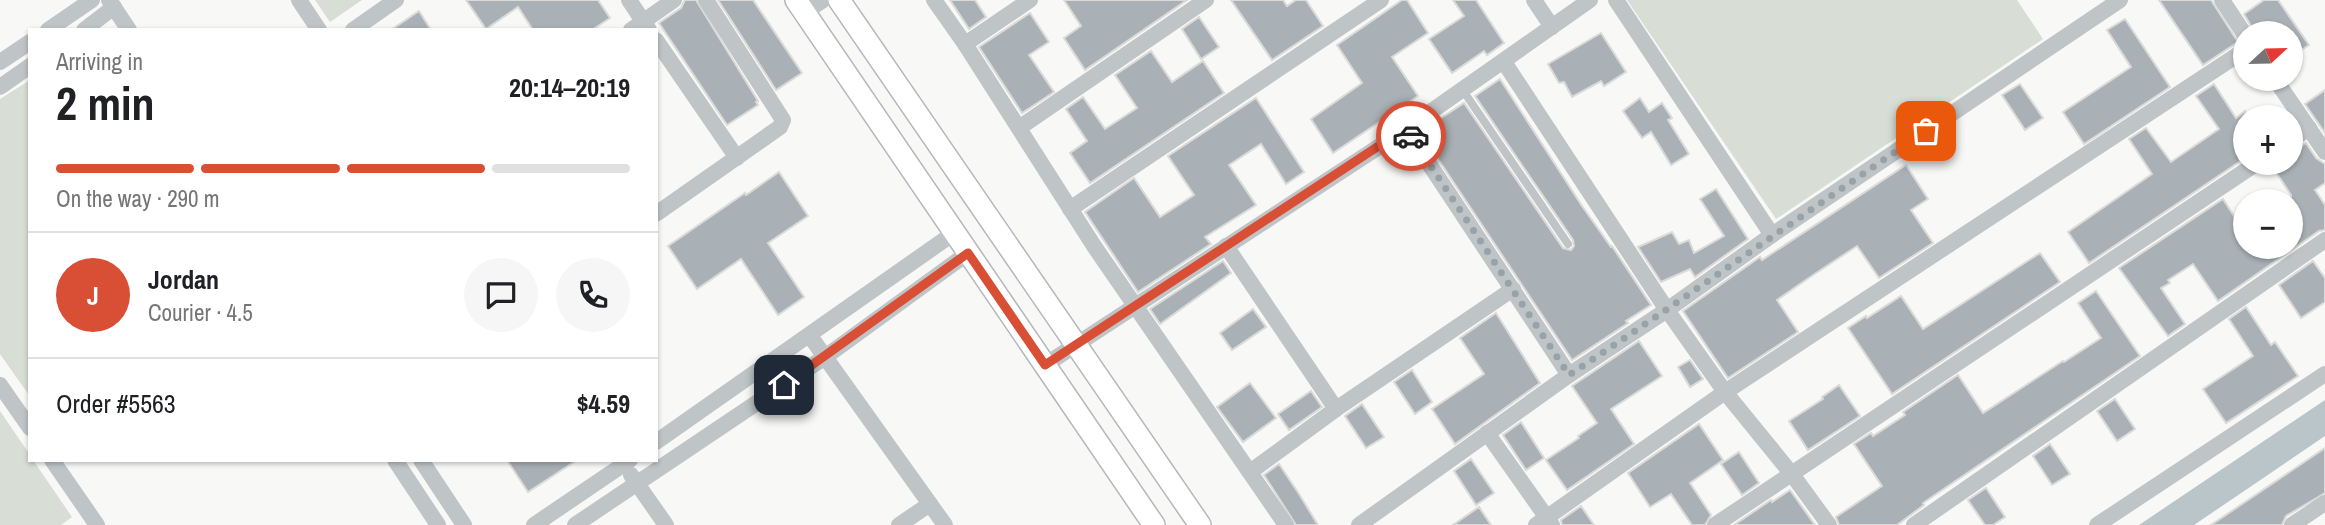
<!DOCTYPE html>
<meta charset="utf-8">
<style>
body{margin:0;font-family:"Archivo Narrow",sans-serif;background:#f6f6f6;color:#202124;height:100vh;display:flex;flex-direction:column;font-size:26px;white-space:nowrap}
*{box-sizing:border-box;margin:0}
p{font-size:23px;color:#757577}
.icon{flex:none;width:38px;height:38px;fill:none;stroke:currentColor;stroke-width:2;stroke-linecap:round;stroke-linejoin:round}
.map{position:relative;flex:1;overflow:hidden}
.details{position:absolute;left:28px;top:28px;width:630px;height:434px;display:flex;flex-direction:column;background:#fff;border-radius:0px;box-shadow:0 2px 5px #0004}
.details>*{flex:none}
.needle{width:46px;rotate:68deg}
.tools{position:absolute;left:2233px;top:21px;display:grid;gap:14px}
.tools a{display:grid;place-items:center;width:70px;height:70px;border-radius:50%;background:#fff;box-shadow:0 2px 5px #0004;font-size:35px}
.pin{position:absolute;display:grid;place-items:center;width:60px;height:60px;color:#fff;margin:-30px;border-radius:14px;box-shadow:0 4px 10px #0006}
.courier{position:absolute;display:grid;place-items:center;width:70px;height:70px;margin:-35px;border:5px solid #d94f35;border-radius:50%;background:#fff;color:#222;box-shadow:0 2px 9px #0007}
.headline em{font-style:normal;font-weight:700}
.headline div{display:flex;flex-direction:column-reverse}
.headline{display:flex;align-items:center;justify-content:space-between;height:119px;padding:0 28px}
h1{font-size:46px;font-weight:700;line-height:52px}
.bar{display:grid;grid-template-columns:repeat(4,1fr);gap:10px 7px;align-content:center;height:84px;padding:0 28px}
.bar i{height:9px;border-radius:5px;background:#e0e0e0}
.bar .selected{background:#d94f35}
.bar p{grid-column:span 4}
.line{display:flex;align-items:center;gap:18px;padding:0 28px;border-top:2px solid #e0e0e0}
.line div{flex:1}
.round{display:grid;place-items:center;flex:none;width:74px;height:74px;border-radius:37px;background:#f6f6f6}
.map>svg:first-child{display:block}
.green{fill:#d8ddd5}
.water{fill:#b9c5c9}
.building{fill:#a9b1b6;stroke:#dadad8;stroke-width:2}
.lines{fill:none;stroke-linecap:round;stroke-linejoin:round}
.secondary-casing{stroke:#b2b8bc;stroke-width:24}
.lane{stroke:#bfc4c7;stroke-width:8}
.street{stroke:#bfc4c7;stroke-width:16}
.secondary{stroke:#fff;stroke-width:21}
.done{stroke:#98a3a9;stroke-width:7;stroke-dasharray:0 12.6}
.route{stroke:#d94f35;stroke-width:9}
</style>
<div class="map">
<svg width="2325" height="525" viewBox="0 0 2325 525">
<rect width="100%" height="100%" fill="#f8f8f6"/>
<g class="green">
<path d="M 315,0 L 362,0 L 330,22 Z"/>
<path d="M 1627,0 L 2017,0 L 2043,39 L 1776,219 Z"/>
<path d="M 30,80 L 30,394 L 29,395 L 0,354 L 0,99 Z"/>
<path d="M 0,411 L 30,455 L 30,460 L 33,460 L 72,517 L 61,525 L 0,525 Z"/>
</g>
<path class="water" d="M 2325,400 L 2325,436 L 2194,525 L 2139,525 Z"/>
<g class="building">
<path d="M 466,0 L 598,0 L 610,18 L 592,30 L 533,30 L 518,7 L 486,29 Z"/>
<path d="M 685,0 L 696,0 L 758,101 L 756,102 L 758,105 L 727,125 L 659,23 L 681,8 Z"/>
<path d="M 718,0 L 753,0 L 802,73 L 776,90 Z"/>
<path d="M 950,0 L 975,0 L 986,17 L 969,29 Z"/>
<path d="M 1064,0 L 1187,0 L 1085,70 L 1064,38 L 1081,26 Z"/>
<path d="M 1231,0 L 1283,0 L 1287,6 L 1296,0 L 1306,0 L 1323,26 L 1272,60 Z"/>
<path d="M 1402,0 L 1407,0 L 1428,33 L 1392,57 L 1418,96 L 1333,153 L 1311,119 L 1362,83 L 1337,45 Z"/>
<path d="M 1453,0 L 1476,0 L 1504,43 L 1487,55 L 1484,51 L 1452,73 L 1429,39 L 1464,16 Z"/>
<path d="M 2159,0 L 2211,0 L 2238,42 L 2203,65 Z"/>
<path d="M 2264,0 L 2278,0 L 2309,45 L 2291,57 L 2291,33 L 2255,33 L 2244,14 Z"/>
<path d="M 419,11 L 431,30 L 391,30 Z"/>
<path d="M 1030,13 L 1049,42 L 1029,55 L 1054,92 L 1022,113 L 979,47 Z"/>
<path d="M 1199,17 L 1219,47 L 1201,59 L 1182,29 Z"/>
<path d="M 2125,19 L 2170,87 L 2084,144 L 2063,112 L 2131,67 L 2107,30 Z"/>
<path d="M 1601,33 L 1626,72 L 1604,86 L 1601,81 L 1572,97 L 1564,82 L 1559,83 L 1548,64 Z"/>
<path d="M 1151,51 L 1172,82 L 1203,61 L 1224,93 L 1090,183 L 1070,153 L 1087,141 L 1066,109 L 1083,97 L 1105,129 L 1137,108 L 1115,75 Z"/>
<path d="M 1500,79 L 1582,206 L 1611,247 L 1612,246 L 1651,305 L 1626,321 L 1628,323 L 1572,360 L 1420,132 L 1464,103 L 1563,248 L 1571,250 L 1574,246 L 1573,240 L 1475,96 Z"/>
<path d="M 2020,84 L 2043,118 L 2025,130 L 2002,95 Z"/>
<path d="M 2214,84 L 2236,118 L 2245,111 L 2245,158 L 2089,263 L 2068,232 L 2152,174 L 2129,139 L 2146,128 L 2171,162 L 2219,129 L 2196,96 Z"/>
<path d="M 2325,90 L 2325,133 L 2305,104 Z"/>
<path d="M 1256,98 L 1304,172 L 1286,184 L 1261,144 L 1229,165 L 1256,205 L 1205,237 L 1211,244 L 1138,292 L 1085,212 L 1134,178 L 1160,217 L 1194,195 L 1168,156 Z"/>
<path d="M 1640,98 L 1649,112 L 1662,103 L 1672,118 L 1668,120 L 1689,154 L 1671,165 L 1651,132 L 1642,138 L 1623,111 Z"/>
<path d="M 2306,143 L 2316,158 L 2325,164 L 2325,183 L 2315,190 L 2325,205 L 2325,230 L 2319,231 L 2218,301 L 2193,264 L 2168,280 L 2170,283 L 2161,288 L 2185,324 L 2168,336 L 2119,268 L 2223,199 L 2245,233 L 2245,247 L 2291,247 L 2291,195 L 2270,163 L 2291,163 L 2291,150 Z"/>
<path d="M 1906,165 L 1928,199 L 1911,210 L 1933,243 L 1879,278 L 1857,246 L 1813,275 L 1777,300 L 1798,332 L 1728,378 L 1683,311 L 1760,257 L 1762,260 Z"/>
<path d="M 779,172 L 808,216 L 768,243 L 804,297 L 778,315 L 741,259 L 697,289 L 668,246 L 745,193 L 746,195 Z"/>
<path d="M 1716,189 L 1748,239 L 1695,277 L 1690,269 L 1661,282 L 1638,247 L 1672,232 L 1679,244 L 1689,240 L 1694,253 L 1724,236 L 1700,199 Z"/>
<path d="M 2040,253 L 2060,282 L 1892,394 L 1848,328 L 1866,316 L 1867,318 L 1901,296 L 1923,329 Z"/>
<path d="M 1223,261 L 1231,273 L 1160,324 L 1150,309 Z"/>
<path d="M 2313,261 L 2325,278 L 2325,302 L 2301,318 L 2279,285 Z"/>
<path d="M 2096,291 L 2140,356 L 1923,503 L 1924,505 L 1897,525 L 1839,525 L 1836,517 L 1882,486 L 1854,444 L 1871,433 L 1873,436 L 1905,415 L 1903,412 L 1958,375 L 1983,413 L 2063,361 L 2064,362 L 2101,338 L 2078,303 Z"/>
<path d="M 2246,307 L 2271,345 L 2275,342 L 2298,376 L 2226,423 L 2203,389 L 2253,356 L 2229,319 Z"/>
<path d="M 1253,309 L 1266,327 L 1232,350 L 1220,333 Z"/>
<path d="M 1496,313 L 1540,383 L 1455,444 L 1432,409 L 1484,374 L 1460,338 Z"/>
<path d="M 1639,341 L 1662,376 L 1611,409 L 1634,444 L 1567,490 L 1546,460 L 1579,438 L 1578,436 L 1597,423 L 1572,386 Z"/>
<path d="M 1690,360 L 1703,379 L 1690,387 L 1678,367 Z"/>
<path d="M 1412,370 L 1432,402 L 1415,414 L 1394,382 Z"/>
<path d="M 1250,383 L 1276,418 L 1243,442 L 1217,407 Z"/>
<path d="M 1839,385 L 1860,416 L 1808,450 L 1789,421 L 1823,399 L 1822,397 Z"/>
<path d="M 1311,391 L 1322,407 L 1289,430 L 1278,414 Z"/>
<path d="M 2115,399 L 2135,429 L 2117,441 L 2097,411 Z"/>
<path d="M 1362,404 L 1384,437 L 1366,448 L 1345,416 Z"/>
<path d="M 1521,422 L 1544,458 L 1526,470 L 1503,435 Z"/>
<path d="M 1699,424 L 1723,460 L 1690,483 L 1711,515 L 1705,525 L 1692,525 L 1671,494 L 1650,507 L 1628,473 Z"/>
<path d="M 2050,444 L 2070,474 L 2052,485 L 2033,456 Z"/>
<path d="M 2325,448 L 2325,493 L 2286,516 L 2282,525 L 2211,525 Z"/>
<path d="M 1739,452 L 1759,483 L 1742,495 L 1721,464 Z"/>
<path d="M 1471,459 L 1494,493 L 1476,505 L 1454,471 Z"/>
<path d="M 507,460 L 577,460 L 528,492 Z"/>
<path d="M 1279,464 L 1299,494 L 1318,525 L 1296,525 L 1264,475 Z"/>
<path d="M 1986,488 L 2005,517 L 1993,525 L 1985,525 L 1968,500 Z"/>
<path d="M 1790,490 L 1815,525 L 1734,525 L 1771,500 L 1772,502 Z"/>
<path d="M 1581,506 L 1594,525 L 1562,525 L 1561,520 Z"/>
<path d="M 1479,507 L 1491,525 L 1453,525 Z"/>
</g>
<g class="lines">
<g class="secondary-casing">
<g id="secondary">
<path d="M 796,0 L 1154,525"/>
<path d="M 839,0 L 1200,525"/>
</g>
</g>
<path class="lane" d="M 1462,89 L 1568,244"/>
<g class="street">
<path d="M 109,0 L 129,30"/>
<path d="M 299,0 L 319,30"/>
<path d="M 629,0 L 649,30"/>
<path d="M 934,0 L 965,44 L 1094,246 L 1286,525"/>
<path d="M 1534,0 L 1552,27"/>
<path d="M 1616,0 L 1772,235"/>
<path d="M 2222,0 L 2245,35"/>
<path d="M 805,12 L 823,0"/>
<path d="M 48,30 L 92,0"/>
<path d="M 84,30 L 114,7"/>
<path d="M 353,30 L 396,0"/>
<path d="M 631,30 L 674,0"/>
<path d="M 656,40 L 737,158"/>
<path d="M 965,44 L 1030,0"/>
<path d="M 0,62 L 30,42"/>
<path d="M 1504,62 L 1667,310 L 1725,392 L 1791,473 L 1829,525"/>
<path d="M 2275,79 L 2325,152"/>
<path d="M 0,87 L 30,66"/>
<path d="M 1019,128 L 1206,0"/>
<path d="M 1406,129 L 1569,375"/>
<path d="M 2291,140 L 2309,128"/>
<path d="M 1070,209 L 1381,0"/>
<path d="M 656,214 L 780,127 L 783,120 L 706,0"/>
<path d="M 1226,246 L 1336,409"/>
<path d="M 810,336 L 945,525"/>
<path d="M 1045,365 L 1406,129 L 1590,0"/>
<path d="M 0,385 L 30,428"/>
<path d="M 1487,433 L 1552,525"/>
<path d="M 656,442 L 954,233"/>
<path d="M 52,460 L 97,525"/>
<path d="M 395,460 L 438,525"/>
<path d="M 421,460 L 464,525"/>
<path d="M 1250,472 L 1336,409 L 1513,289"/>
<path d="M 631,475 L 666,525"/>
<path d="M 534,525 L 630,460"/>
<path d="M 575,525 L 825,357 L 968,253"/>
<path d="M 899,525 L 930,504"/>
<path d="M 1359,525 L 1569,375 L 1667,310 L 1772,235 L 2120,0"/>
<path d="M 1536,525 L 1725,392 L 2245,50"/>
<path d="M 1715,525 L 2257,163"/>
<path d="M 1914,525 L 2325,240"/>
<path d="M 2097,525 L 2325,374"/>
<path d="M 2292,525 L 2325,503"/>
</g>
<use href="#secondary" class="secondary"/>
</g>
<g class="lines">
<path class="done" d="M 1411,136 L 1569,375 C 1689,296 1806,212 1926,131"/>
<path class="route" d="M 784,385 L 968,253 L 1045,365 L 1406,128 L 1411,136"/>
</g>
</svg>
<div class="tools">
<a><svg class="needle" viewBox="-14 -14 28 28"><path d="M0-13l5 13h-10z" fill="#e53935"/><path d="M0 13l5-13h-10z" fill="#757577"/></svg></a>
<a>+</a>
<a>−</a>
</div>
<div class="pin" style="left:1926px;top:131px;background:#ea580c"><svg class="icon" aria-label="bag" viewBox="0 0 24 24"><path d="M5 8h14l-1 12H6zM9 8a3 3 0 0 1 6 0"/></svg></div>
<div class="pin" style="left:784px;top:385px;background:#1f2937"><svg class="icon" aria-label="home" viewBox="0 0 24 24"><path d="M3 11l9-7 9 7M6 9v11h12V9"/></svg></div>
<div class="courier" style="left:1411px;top:136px"><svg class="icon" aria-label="car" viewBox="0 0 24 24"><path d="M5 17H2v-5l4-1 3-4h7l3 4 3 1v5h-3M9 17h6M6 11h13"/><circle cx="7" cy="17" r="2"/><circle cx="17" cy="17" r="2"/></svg></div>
<section class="details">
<div class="headline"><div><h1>2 min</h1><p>Arriving in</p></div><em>20:14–20:19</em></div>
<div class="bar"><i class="selected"></i><i class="selected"></i><i class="selected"></i><i></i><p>On the way · 290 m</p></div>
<div class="line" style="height:126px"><b class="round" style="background:#d94f35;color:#fff">J</b><div><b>Jordan</b><p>Courier · 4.5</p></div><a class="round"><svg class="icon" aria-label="chat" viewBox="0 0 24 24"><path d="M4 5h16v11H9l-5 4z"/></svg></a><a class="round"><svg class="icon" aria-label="phone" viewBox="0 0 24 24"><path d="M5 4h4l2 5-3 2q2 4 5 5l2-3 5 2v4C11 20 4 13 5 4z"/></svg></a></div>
<div class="line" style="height:91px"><div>Order #5563</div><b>$4.59</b></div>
</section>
</div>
